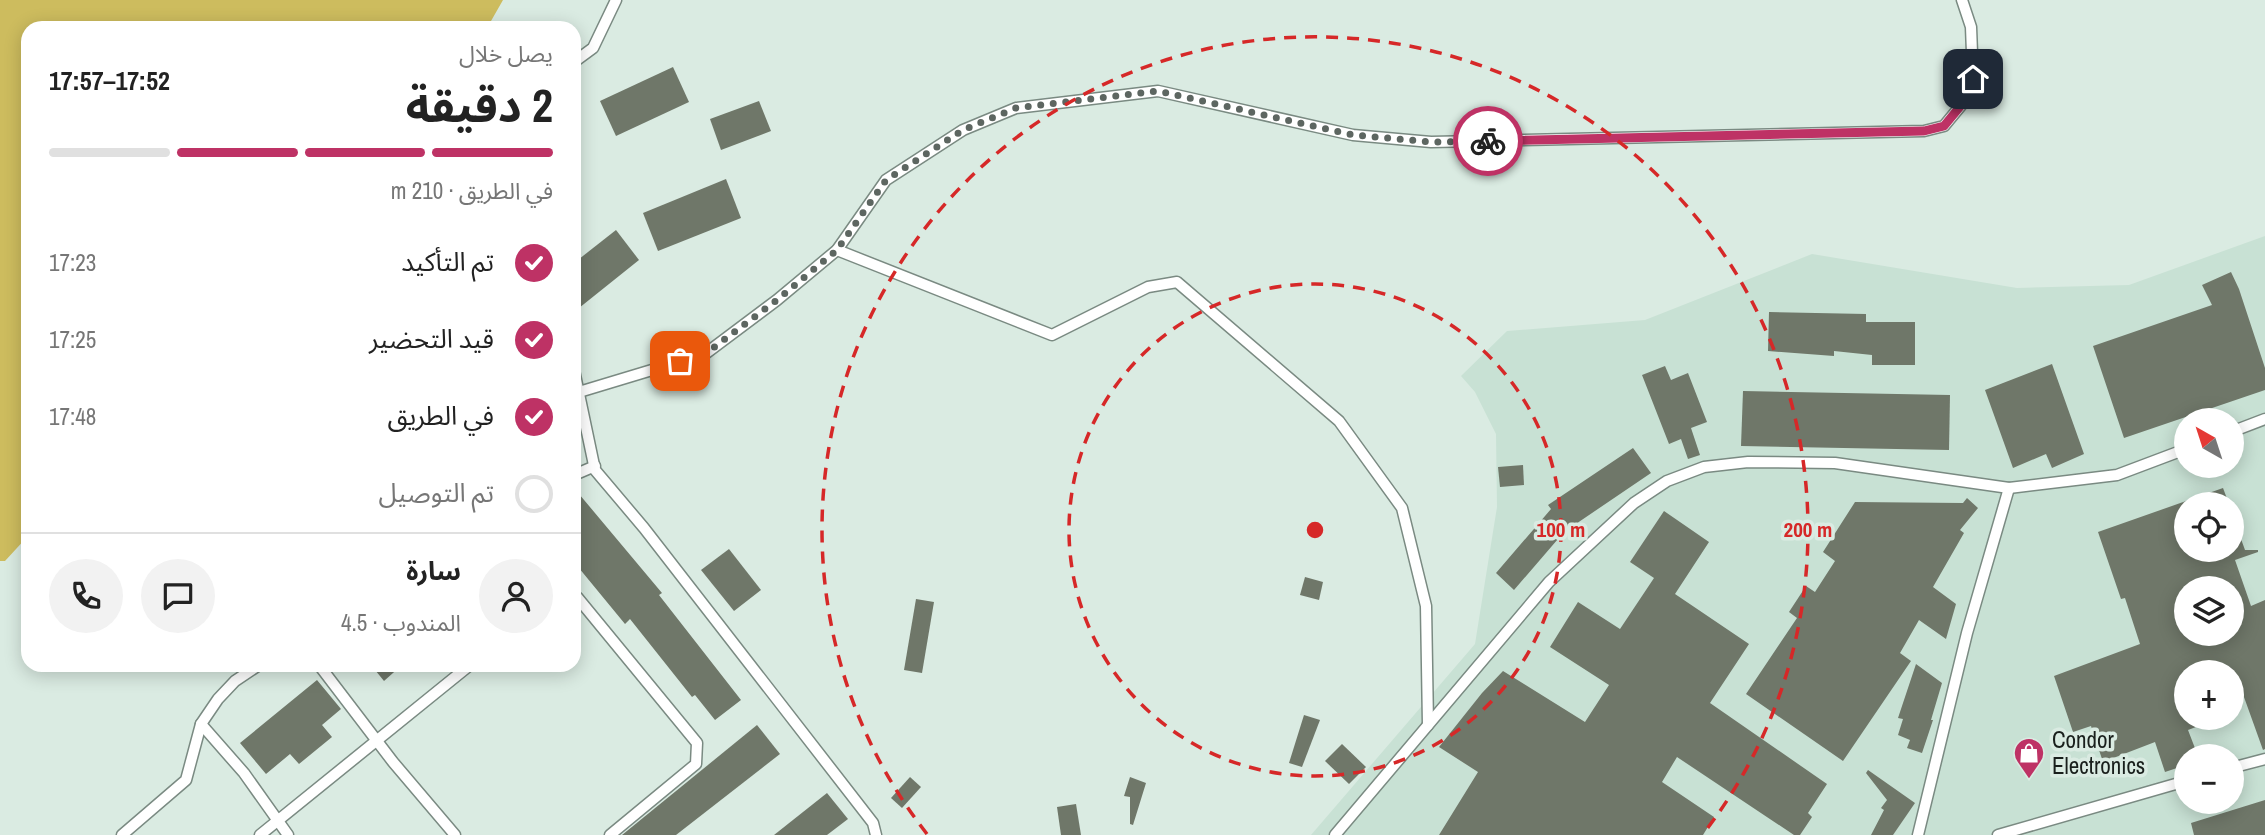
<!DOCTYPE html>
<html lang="ar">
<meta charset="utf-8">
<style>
body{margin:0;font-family:"Archivo Narrow","Noto Sans Arabic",sans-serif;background:#f2f2f2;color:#222;direction:rtl;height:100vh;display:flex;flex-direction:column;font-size:26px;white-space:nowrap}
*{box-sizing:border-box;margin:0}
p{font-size:23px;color:#767676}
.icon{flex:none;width:38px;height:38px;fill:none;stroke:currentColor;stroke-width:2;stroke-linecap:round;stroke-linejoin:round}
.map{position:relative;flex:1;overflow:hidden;direction:ltr}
.details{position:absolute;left:21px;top:21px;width:560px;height:651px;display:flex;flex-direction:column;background:#fff;border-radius:21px;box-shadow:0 4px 18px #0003;direction:rtl}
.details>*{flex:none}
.needle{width:46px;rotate:321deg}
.tools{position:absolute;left:2174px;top:408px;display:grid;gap:14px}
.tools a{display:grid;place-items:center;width:70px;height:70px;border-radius:50%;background:#fff;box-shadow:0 4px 18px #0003;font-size:35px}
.pin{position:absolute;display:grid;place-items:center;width:60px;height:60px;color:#fff;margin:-30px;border-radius:14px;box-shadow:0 4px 10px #0006}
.courier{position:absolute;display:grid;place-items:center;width:70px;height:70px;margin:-35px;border:5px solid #be3265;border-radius:50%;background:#fff;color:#222;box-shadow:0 2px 9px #0007}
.headline em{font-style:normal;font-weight:700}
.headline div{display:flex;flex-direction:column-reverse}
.headline{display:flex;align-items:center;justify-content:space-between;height:119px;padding:0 28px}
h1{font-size:46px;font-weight:700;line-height:52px}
.bar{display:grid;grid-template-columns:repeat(4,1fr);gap:10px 7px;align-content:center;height:84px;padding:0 28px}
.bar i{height:9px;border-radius:5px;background:#e0e0e0}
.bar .current{background:#be3265}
.bar p{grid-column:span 4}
.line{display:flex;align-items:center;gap:18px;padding:0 28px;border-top:2px solid #e0e0e0}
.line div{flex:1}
.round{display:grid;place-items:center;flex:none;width:74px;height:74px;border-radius:37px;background:#f2f2f2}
ol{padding:0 28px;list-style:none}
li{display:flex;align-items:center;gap:21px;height:77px}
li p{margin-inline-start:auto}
li .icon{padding:7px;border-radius:50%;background:#be3265;color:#fff;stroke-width:4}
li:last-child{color:#767676}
li i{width:38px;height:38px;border:4px solid #e0e0e0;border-radius:50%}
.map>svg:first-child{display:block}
.built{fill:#c8e1d4;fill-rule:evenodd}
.green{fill:#cdbc5e}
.building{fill:#6f7769;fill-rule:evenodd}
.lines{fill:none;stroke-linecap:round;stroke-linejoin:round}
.lane-casing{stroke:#7a8a82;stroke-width:13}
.lane{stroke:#fff;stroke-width:10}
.done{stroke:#5d6661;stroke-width:7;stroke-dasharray:0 12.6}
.route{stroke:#be3265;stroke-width:9}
.ring{fill:none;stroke:#d62828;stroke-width:3.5;stroke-dasharray:12 9}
.labels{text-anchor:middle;stroke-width:7;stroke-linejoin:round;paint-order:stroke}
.poi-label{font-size:23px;fill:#191f1c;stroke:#daebe2;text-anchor:start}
.centre{fill:#d62828;stroke:#daebe2;stroke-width:3.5}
.ring-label{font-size:21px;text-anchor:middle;font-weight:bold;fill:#d62828;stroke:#daebe2;stroke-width:7;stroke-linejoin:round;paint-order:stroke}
</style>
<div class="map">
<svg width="2265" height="835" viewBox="0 0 2265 835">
<rect width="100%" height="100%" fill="#daebe2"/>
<path class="built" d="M 2265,236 L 2265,835 L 1311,835 L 1475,644 L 1497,507 L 1496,434 L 1475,392 L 1461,376 L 1507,331 L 1645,320 L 1812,254 L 2017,288 L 2129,285 ZM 2186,420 L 2231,420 L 2231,466 L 2186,466 ZM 2186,504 L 2231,504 L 2231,550 L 2186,550 ZM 2186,588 L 2231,588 L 2231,634 L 2186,634 ZM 2186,672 L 2231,672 L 2231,718 L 2186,718 ZM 2186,756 L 2231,756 L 2231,802 L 2186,802 Z"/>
<path class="green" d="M 0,0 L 503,0 L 487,28 L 28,28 L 28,536 L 5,561 L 0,561 Z"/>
<g class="building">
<path d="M 673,67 L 689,102 L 616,136 L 600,101 Z"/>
<path d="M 759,101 L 771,131 L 721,150 L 710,119 Z"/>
<path d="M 726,179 L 741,218 L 658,251 L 643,213 Z"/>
<path d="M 616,230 L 639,260 L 574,312 L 574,263 Z"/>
<path d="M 2231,272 L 2239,289 L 2265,368 L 2265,390 L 2124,438 L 2093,346 L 2212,305 L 2202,285 Z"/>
<path d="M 1769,312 L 1866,314 L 1866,322 L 1915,322 L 1915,365 L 1872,365 L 1872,355 L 1834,351 L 1834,356 L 1768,351 Z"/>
<path d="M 2052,364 L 2084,454 L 2052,468 L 2046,454 L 2013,468 L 1985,390 Z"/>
<path d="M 1665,366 L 1671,380 L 1688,373 L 1707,422 L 1691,428 L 1700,455 L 1688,459 L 1681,439 L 1669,444 L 1642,375 Z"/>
<path d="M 1743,391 L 1950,395 L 1949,450 L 1741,446 Z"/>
<path d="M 1633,448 L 1651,473 L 1564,532 L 1514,590 L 1496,573 L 1551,509 L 1548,505 Z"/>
<path d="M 1523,465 L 1524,485 L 1500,487 L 1498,467 Z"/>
<path d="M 574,488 L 662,593 L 659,595 L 741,700 L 715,720 L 695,695 L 692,697 L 630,619 L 625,624 L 574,562 Z"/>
<path d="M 2223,488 L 2229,504 L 2186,504 L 2186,550 L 2231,550 L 2231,517 L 2233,517 L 2245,550 L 2258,550 L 2258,552 L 2235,560 L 2251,606 L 2265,600 L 2265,749 L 2263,750 L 2235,672 L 2186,672 L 2186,718 L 2217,719 L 2188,730 L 2198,756 L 2186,756 L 2186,765 L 2165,772 L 2155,742 L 2103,762 L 2091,726 L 2073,732 L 2054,676 L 2140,644 L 2125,598 L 2121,599 L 2098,532 ZM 2186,588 L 2231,588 L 2231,634 L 2186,634 Z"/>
<path d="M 1967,498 L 1978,508 L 1960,530 L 1964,533 L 1933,587 L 1956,604 L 1946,639 L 1919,620 L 1900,653 L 1911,661 L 1843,761 L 1746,694 L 1797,618 L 1789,612 L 1806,586 L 1815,592 L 1835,561 L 1823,552 L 1855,502 L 1963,503 Z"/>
<path d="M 1664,511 L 1709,542 L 1675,594 L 1749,644 L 1710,703 L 1827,784 L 1808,813 L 1812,817 L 1800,835 L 1794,835 L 1677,757 L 1662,782 L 1714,817 L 1703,835 L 1439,835 L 1478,772 L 1439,747 L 1482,693 L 1503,671 L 1585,722 L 1609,685 L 1550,647 L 1578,602 L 1620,629 L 1654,578 L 1630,562 Z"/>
<path d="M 729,549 L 761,590 L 734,611 L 701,570 Z"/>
<path d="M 1305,577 L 1323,582 L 1319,600 L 1300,595 Z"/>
<path d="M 916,599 L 934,602 L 922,673 L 904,670 Z"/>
<path d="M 1916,664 L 1942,683 L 1931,720 L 1933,720 L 1922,753 L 1907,748 L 1910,740 L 1898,735 L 1903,719 L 1898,718 Z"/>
<path d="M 371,665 L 402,665 L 384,681 Z"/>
<path d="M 317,680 L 341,709 L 322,725 L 332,737 L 299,764 L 290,754 L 266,774 L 240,743 Z"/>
<path d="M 1304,715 L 1320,720 L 1302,767 L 1289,763 Z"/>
<path d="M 757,725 L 780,754 L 676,835 L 622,835 Z"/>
<path d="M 1342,744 L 1366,767 L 1349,784 L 1325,761 Z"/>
<path d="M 1868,770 L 1915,803 L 1893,835 L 1871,835 L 1884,810 L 1881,808 L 1887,800 L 1866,773 Z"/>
<path d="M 910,777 L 921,787 L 902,808 L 891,798 Z"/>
<path d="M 1130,777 L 1146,783 L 1133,825 L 1130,824 L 1130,797 L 1124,796 Z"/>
<path d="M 827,793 L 848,819 L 827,835 L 774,835 Z"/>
<path d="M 2265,800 L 2265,835 L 2194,835 L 2191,823 Z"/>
<path d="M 1076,804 L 1081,835 L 1061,835 L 1057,807 Z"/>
</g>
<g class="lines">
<g class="lane-casing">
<g id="lane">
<path d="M 574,62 L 593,48 L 616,0"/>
<path d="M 837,250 L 1052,335 L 1148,287 L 1177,282 L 1339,421 L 1402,508 L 1426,606 L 1428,725"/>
<path d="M 574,370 L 595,470 L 644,528 L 873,823 L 876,835"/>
<path d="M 579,392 L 705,354 L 777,300 L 837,250 L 886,180 L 963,130 L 1016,108 L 1158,91 L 1353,135 L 1431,142 L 1924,131 L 1944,126 L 1968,97 L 1973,79 L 1971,27 L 1962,0"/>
<path d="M 2231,432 L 2265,419"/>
<path d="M 574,475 L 595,466"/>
<path d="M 574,597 L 577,597 L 697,743 L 696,764 L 610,835"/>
<path d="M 319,665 L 393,762 L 455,835"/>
<path d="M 201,724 L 244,773 L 288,835"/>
<path d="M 2231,768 L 2265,759"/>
<path d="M 122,835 L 186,780 L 201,724 L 218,699 L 235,681 L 259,665"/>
<path d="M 260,835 L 470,665"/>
<path d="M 1335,835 L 1549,582 L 1634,503 L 1667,481 L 1704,467 L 1748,462 L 1835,463 L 2009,488 L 2117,475 L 2186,449"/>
<path d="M 1918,835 L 1967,633 L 2009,488"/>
<path d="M 1998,835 L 2186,781"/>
</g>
</g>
<use href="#lane" class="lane"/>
</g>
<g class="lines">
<path class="done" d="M 680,361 L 705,354 L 777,300 L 837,250 L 886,180 L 963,130 L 1016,108 L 1158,91 L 1353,135 L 1431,142 L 1488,141"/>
<path class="route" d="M 1488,141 L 1924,131 L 1944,126 L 1968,97 L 1973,79"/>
</g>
<g class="ring">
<circle cx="1315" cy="530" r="246"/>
<path d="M927 834A493 493 0 1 1 1703 834"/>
</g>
<defs>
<g id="shop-pin" transform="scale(1.575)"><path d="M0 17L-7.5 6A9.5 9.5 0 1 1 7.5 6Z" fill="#be3265" stroke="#daebe2"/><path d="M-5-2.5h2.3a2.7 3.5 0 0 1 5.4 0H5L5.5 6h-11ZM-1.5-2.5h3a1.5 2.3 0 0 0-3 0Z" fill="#fff"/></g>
</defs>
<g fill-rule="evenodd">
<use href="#shop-pin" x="2029" y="753"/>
</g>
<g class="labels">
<g class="poi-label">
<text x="2052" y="748">Condor<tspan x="2052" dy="26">Electronics</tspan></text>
</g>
</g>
<circle cx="1315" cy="530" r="10" class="centre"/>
<g class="ring-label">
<text x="1561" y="537">100 m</text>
<text x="1808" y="537">200 m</text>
</g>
</svg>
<div class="tools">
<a><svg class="needle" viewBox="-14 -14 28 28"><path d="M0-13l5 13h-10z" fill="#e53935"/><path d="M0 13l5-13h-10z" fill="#767676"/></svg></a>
<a><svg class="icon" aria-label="locate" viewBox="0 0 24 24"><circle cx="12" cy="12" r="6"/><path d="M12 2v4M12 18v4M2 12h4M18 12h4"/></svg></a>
<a><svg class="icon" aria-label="layers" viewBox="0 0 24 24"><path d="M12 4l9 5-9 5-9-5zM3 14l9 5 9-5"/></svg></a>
<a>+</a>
<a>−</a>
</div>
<div class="pin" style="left:680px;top:361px;background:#ea580c"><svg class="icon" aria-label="bag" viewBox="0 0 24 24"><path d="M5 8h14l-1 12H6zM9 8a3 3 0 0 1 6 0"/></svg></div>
<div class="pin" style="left:1973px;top:79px;background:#1f2937"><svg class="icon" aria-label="home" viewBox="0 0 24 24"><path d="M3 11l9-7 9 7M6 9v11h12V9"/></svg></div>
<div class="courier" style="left:1488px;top:141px"><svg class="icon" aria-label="bike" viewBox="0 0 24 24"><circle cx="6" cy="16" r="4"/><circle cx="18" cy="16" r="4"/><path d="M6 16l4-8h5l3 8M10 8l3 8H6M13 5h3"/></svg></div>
<section class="details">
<div class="headline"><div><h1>2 دقيقة</h1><p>يصل خلال</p></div><em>17:52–17:57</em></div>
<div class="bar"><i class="current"></i><i class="current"></i><i class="current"></i><i></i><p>في الطريق · 210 m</p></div>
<ol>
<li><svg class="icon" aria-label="check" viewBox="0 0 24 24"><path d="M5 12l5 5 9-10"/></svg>تم التأكيد<p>17:23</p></li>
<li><svg class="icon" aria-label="check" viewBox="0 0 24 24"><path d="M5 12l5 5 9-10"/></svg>قيد التحضير<p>17:25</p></li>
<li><svg class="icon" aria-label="check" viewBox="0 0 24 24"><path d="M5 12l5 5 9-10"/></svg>في الطريق<p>17:48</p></li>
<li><i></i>تم التوصيل</li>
</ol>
<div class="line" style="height:126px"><a class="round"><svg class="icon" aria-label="person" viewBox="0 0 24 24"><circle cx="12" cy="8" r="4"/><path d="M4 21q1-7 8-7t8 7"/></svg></a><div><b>سارة</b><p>المندوب · 4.5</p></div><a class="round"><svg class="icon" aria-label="chat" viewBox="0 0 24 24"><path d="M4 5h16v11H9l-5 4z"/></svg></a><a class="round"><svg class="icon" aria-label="phone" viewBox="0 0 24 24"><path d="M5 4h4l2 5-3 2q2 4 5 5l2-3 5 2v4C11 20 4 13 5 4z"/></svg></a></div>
</section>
</div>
